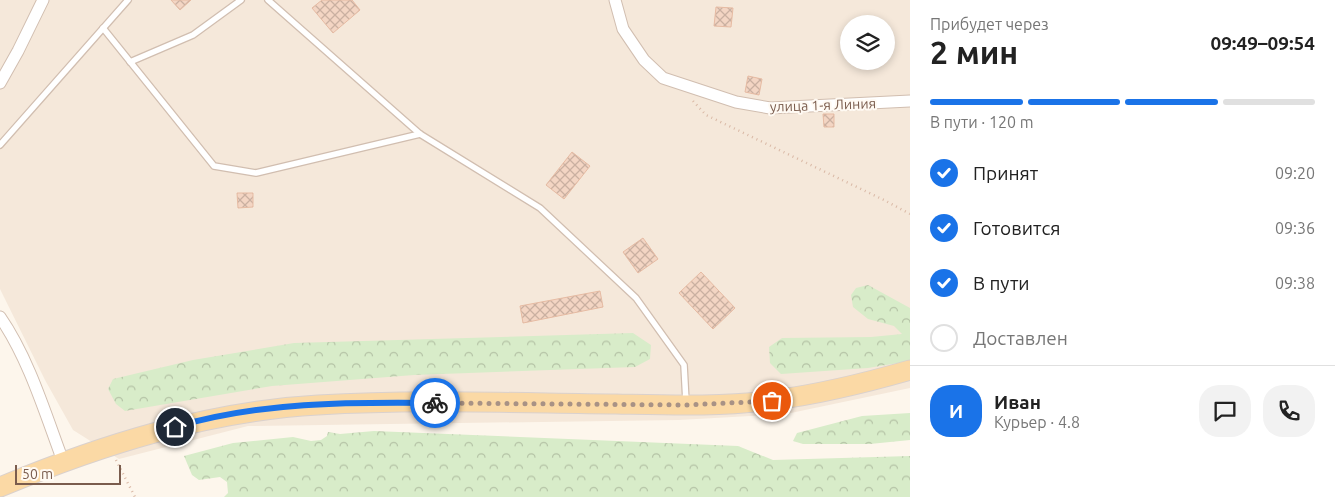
<!DOCTYPE html>
<html lang="ru">
<meta charset="utf-8">
<style>
body{margin:0;font-family:Ubuntu,sans-serif;background:#f2f2f2;color:#222;height:100vh;display:flex;flex-direction:column;font-size:19px;white-space:nowrap}
*{box-sizing:border-box;margin:0}
p{font-size:16px;color:#767676}
.icon{flex:none;width:28px;height:28px;fill:none;stroke:currentColor;stroke-width:2;stroke-linecap:round;stroke-linejoin:round}
.map{position:relative;flex:1;overflow:hidden}
.drawer{display:flex;flex-direction:column;background:#fff;width:425px}
.drawer>*{flex:none}
.tools{position:absolute;left:840px;top:15px;display:grid;gap:10px}
.tools a{display:grid;place-items:center;width:55px;height:55px;border-radius:50%;background:#fff;box-shadow:0 2px 8px #0003;font-size:25px}
.scale{position:absolute;left:15px;bottom:12px;width:106px;box-sizing:border-box;padding-left:5px;border:2px solid #7a5c4d;border-top:0;font-size:14px;line-height:18px;white-space:nowrap;color:#7a5c4d;-webkit-text-stroke:4px #fffaf3;paint-order:stroke}
.pin{position:absolute;display:grid;place-items:center;width:42px;height:42px;color:#fff;margin:-21px;border:2px solid #fff;border-radius:50%;box-shadow:0 1px 5px #0007}
.courier{position:absolute;display:grid;place-items:center;width:50px;height:50px;margin:-25px;border:4px solid #1a73e8;border-radius:50%;background:#fff;color:#222;box-shadow:0 1px 6px #0007}
.headline em{font-style:normal;font-weight:600}
.headline div{display:flex;flex-direction:column-reverse}
.headline{display:flex;align-items:center;justify-content:space-between;height:85px;padding:0 20px}
h1{font-size:32px;font-weight:600;line-height:38px}
.bar{display:grid;grid-template-columns:repeat(4,1fr);gap:8px 5px;align-content:center;height:60px;padding:0 20px}
.bar i{height:6px;border-radius:4px;background:#e0e0e0}
.bar .active{background:#1a73e8}
.bar p{grid-column:span 4}
.line{display:flex;align-items:center;gap:12px;padding:0 20px;border-top:1px solid #e0e0e0}
.line div{flex:1}
.round{display:grid;place-items:center;flex:none;width:52px;height:52px;border-radius:20px;background:#f2f2f2}
ol{padding:0 20px;list-style:none}
li{display:flex;align-items:center;gap:15px;height:55px}
li p{margin-inline-start:auto}
li .icon{padding:5px;border-radius:50%;background:#1a73e8;color:#fff;stroke-width:4}
li:last-child{color:#767676}
li i{width:28px;height:28px;border:2px solid #e0e0e0;border-radius:50%}
main{display:flex;flex:1;min-height:0}
.map>svg:first-child{display:block}
.residential{fill:#f5e8da;fill-rule:evenodd}
.forest{fill:url(#forest-crowns)}
.building{fill:url(#building-cross-hatch);stroke:#e6bba3}
.lines{fill:none;stroke-linecap:round;stroke-linejoin:round}
.lane-casing{stroke:#d1beb0;stroke-width:8}
.street-casing{stroke:#d1beb0;stroke-width:13}
.primary-casing{stroke:#dad1cd;stroke-width:21}
.path{stroke:#d9b8a5;stroke-width:2.5;stroke-dasharray:1 4;stroke-linecap:butt}
.lane{stroke:#fff;stroke-width:5.5}
.street{stroke:#fff;stroke-width:11}
.primary{stroke:#fbd9a5;stroke-width:19}
.done{stroke:#a89285;stroke-width:5;stroke-dasharray:0 9}
.route{stroke:#1a73e8;stroke-width:6}
.labels{text-anchor:middle;stroke-width:4;stroke-linejoin:round;paint-order:stroke}
.street-label{font-size:14px;fill:#7a5c4d;stroke:#fffaf3}
</style>
<main>
<div class="map">
<svg width="910" height="497" viewBox="0 0 910 497">
<defs>
<pattern id="forest-crowns" width="20" height="18" patternUnits="userSpaceOnUse" patternTransform="scale(1.25)"><rect width="20" height="18" fill="#d8ecc9"/><path d="M2 6a3 3 0 1 1 6 0M12 15a3 3 0 1 1 6 0" fill="none" stroke="#b4c2a5"/></pattern>
<pattern id="building-cross-hatch" width="8" height="8" patternUnits="userSpaceOnUse" patternTransform="scale(1.25)"><rect width="8" height="8" fill="#f3d5c3"/><path d="M0 0l8 8M0 8l8-8" fill="none" stroke="#cab0a1"/></pattern>
</defs>
<rect width="100%" height="100%" fill="#fdf6ec"/>
<path class="residential" d="M 0,0 L 910,0 L 910,388 L 786,414 L 679,420 L 248,426 L 119,459 L 73,430 L 45,380 L 0,289 ZM 849,24 L 886,24 L 886,61 L 849,61 Z"/>
<g class="forest">
<path d="M 868,285 L 910,308 L 910,361 L 868,368 L 781,374 L 770,363 L 769,347 L 782,338 L 871,337 L 902,334 L 894,326 L 868,319 L 853,307 L 851,295 L 856,288 Z"/>
<path d="M 633,333 L 651,345 L 650,359 L 635,367 L 414,375 L 272,386 L 125,411 L 116,404 L 108,389 L 113,379 L 193,360 L 294,343 Z"/>
<path d="M 910,413 L 910,440 L 870,444 L 803,444 L 793,441 L 797,433 L 862,416 Z"/>
<path d="M 374,431 L 738,446 L 773,460 L 910,456 L 910,497 L 224,497 L 228,493 L 227,482 L 220,477 L 199,480 L 192,475 L 184,456 L 233,443 L 293,437 L 311,441 L 321,440 L 327,436 L 328,432 L 340,434 Z"/>
</g>
<g class="building">
<path d="M 171,0 L 191,0 L 180,10 Z"/>
<path d="M 322,0 L 352,0 L 360,10 L 333,33 L 312,8 Z"/>
<path d="M 716,7 L 733,8 L 731,27 L 714,26 Z"/>
<path d="M 748,76 L 762,79 L 759,95 L 745,92 Z"/>
<path d="M 823,114 L 834,114 L 834,127 L 824,127 Z"/>
<path d="M 572,152 L 590,166 L 564,199 L 546,185 Z"/>
<path d="M 237,193 L 253,193 L 253,207 L 238,208 Z"/>
<path d="M 643,238 L 658,259 L 638,273 L 623,252 Z"/>
<path d="M 701,272 L 735,308 L 713,329 L 679,293 Z"/>
<path d="M 600,291 L 603,307 L 523,323 L 520,306 Z"/>
</g>
<g class="lines">
<g class="lane-casing">
<g id="lane">
<path d="M 268,0 L 420,134 L 540,208 L 636,298 L 684,365 L 686,402"/>
<path d="M 103,28 L 214,166 L 256,173 L 420,134"/>
<path d="M 130,62 L 193,35 L 241,0"/>
<path d="M 0,145 L 128,0"/>
</g>
</g>
<g class="street-casing">
<g id="street">
<path d="M 615,0 L 623,29 L 644,60 L 663,78 L 736,102 L 770,108 L 910,101"/>
<path d="M 0,83 L 18,51 L 43,0"/>
<path d="M 0,317 C 29,359 45,413 63,461"/>
</g>
</g>
<g class="primary-casing">
<path id="primary" d="M 0,487 C 101,445 208,411 318,405 C 417,399 517,403 616,404 C 668,405 722,407 774,400 C 820,394 865,383 910,370"/>
</g>
<g class="path">
<path d="M 693,101 L 706,115 L 884,200 L 910,214"/>
<path d="M 116,460 L 135,497"/>
</g>
<use href="#lane" class="lane"/>
<use href="#street" class="street"/>
<use href="#primary" class="primary"/>
</g>
<g class="lines">
<path class="done" d="M 435,403 L 686,405 L 772,401"/>
<path class="route" d="M 175,427 C 258,402 349,402 435,403"/>
</g>
<g class="labels">
<g class="street-label">
<text transform="translate(823 105) rotate(-2)" y="5">улица 1-я Линия</text>
</g>
</g>
</svg>
<div class="tools">
<a><svg class="icon" aria-label="layers" viewBox="0 0 24 24"><path d="M12 4l9 5-9 5-9-5zM3 14l9 5 9-5"/></svg></a>
</div>
<div class="scale">50 m</div>
<div class="pin" style="left:772px;top:401px;background:#ea580c"><svg class="icon" aria-label="bag" viewBox="0 0 24 24"><path d="M5 8h14l-1 12H6zM9 8a3 3 0 0 1 6 0"/></svg></div>
<div class="pin" style="left:175px;top:427px;background:#1f2937"><svg class="icon" aria-label="home" viewBox="0 0 24 24"><path d="M3 11l9-7 9 7M6 9v11h12V9"/></svg></div>
<div class="courier" style="left:435px;top:403px"><svg class="icon" aria-label="bike" viewBox="0 0 24 24"><circle cx="6" cy="16" r="4"/><circle cx="18" cy="16" r="4"/><path d="M6 16l4-8h5l3 8M10 8l3 8H6M13 5h3"/></svg></div>
</div>
<section class="drawer">
<div class="headline"><div><h1>2 мин</h1><p>Прибудет через</p></div><em>09:49–09:54</em></div>
<div class="bar"><i class="active"></i><i class="active"></i><i class="active"></i><i></i><p>В пути · 120 m</p></div>
<ol>
<li><svg class="icon" aria-label="check" viewBox="0 0 24 24"><path d="M5 12l5 5 9-10"/></svg>Принят<p>09:20</p></li>
<li><svg class="icon" aria-label="check" viewBox="0 0 24 24"><path d="M5 12l5 5 9-10"/></svg>Готовится<p>09:36</p></li>
<li><svg class="icon" aria-label="check" viewBox="0 0 24 24"><path d="M5 12l5 5 9-10"/></svg>В пути<p>09:38</p></li>
<li><i></i>Доставлен</li>
</ol>
<div class="line" style="height:90px"><b class="round" style="background:#1a73e8;color:#fff">И</b><div><b>Иван</b><p>Курьер · 4.8</p></div><a class="round"><svg class="icon" aria-label="chat" viewBox="0 0 24 24"><path d="M4 5h16v11H9l-5 4z"/></svg></a><a class="round"><svg class="icon" aria-label="phone" viewBox="0 0 24 24"><path d="M5 4h4l2 5-3 2q2 4 5 5l2-3 5 2v4C11 20 4 13 5 4z"/></svg></a></div>
</section>
</main>
